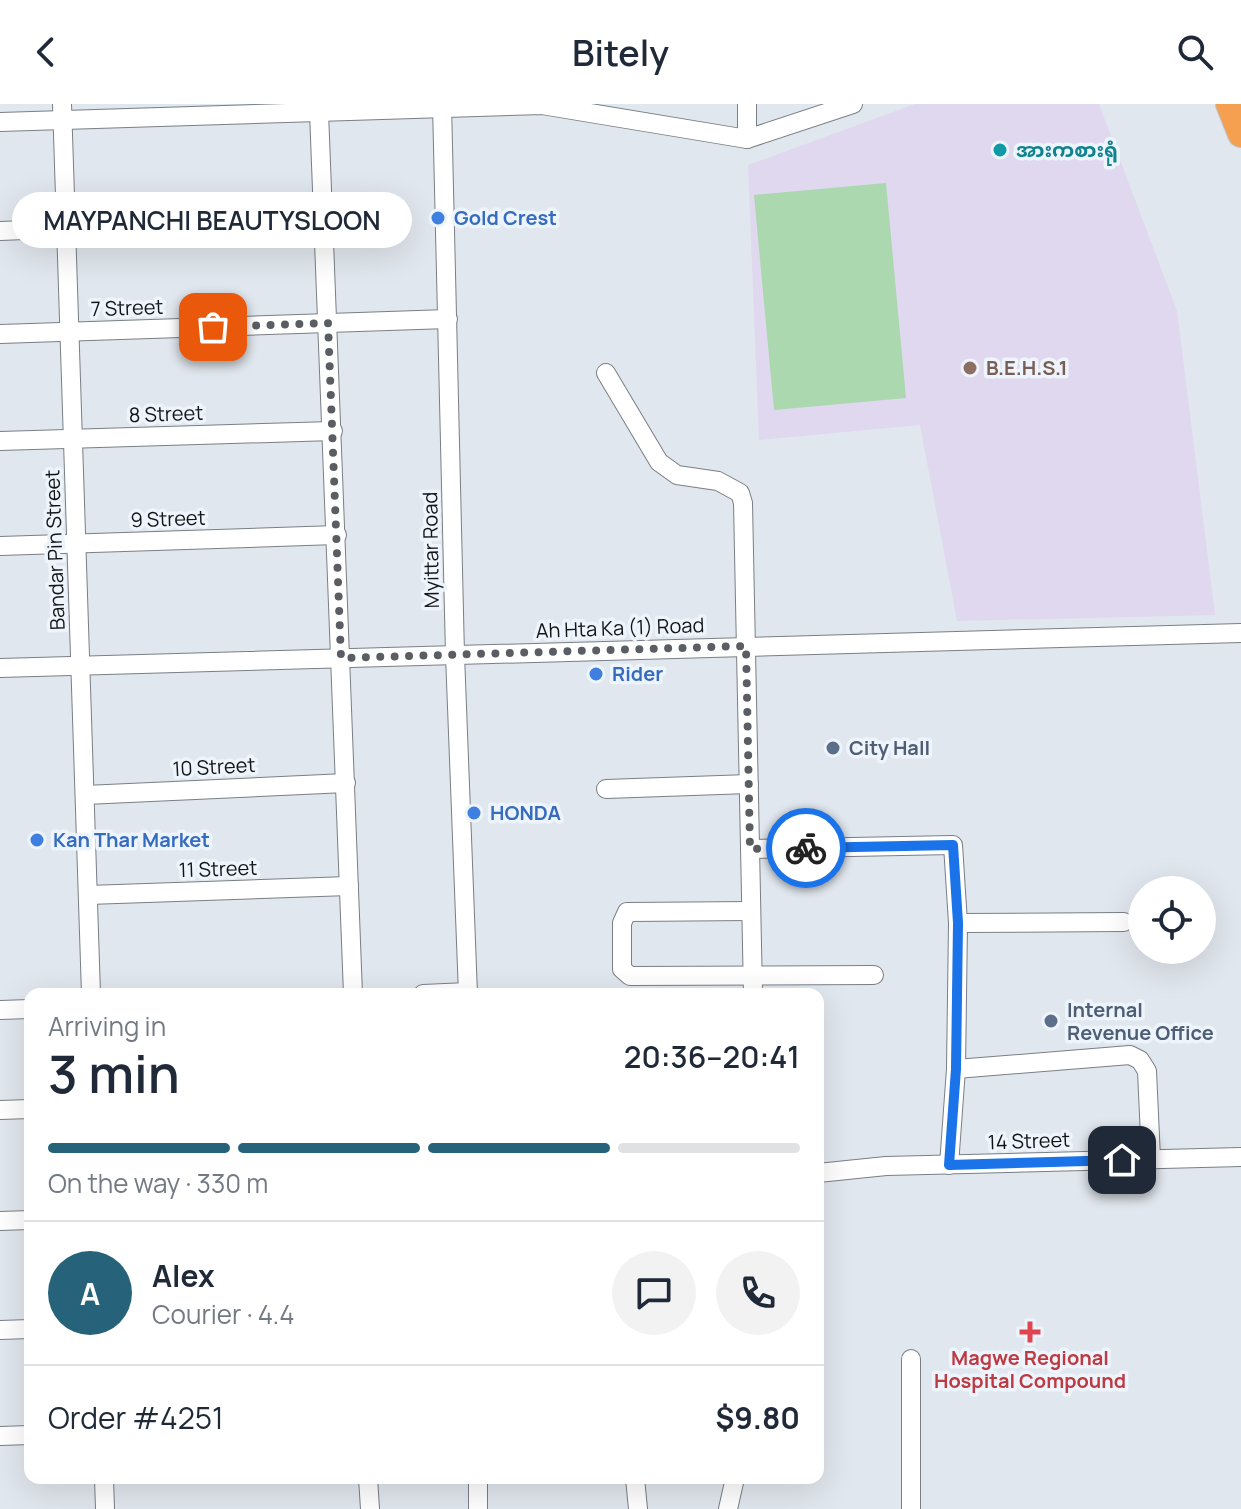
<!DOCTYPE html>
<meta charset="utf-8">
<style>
body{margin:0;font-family:Manrope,"Noto Sans Myanmar",sans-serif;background:#f2f2f3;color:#1f2937;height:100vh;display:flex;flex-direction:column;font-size:30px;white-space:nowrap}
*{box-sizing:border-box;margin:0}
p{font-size:26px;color:#747a83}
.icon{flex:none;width:44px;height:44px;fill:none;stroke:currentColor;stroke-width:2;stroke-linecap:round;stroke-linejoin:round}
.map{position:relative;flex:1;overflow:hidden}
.side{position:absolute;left:24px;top:884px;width:800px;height:496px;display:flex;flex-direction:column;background:#fff;border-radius:16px;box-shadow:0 8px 32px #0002}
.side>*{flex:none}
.tools{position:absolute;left:1128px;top:772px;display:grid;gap:16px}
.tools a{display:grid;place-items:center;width:88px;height:88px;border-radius:50%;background:#fff;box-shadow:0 8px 32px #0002;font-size:40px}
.pin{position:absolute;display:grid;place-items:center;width:68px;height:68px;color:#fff;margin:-34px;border-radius:16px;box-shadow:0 4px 12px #0006}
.courier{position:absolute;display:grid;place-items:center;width:80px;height:80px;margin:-40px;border:6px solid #1a73e8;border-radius:50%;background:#fff;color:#222;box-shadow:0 2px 10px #0007}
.bubble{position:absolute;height:56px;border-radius:28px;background:#fff;box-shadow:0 8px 32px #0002;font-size:26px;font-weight:600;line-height:56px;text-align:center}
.head em{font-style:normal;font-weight:600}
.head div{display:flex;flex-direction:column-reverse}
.head{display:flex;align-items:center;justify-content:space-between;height:136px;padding:0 24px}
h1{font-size:52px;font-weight:600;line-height:60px}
.bar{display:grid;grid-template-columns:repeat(4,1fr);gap:12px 8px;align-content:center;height:96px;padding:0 24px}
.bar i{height:10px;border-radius:6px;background:#e0e1e3}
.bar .current{background:#26637a}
.bar p{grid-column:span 4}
.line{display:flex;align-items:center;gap:20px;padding:0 24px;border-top:2px solid #e0e1e3}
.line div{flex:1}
.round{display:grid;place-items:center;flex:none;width:84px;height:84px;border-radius:42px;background:#f2f2f3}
header{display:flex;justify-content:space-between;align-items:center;height:104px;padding:0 24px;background:#fff;font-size:36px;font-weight:600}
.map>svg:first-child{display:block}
.education{fill:#dfd8ee}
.green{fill:#abd8af}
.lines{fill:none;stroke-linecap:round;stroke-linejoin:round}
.minor-casing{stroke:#797f85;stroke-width:20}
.highway-casing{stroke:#c1c2c2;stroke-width:28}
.minor{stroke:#fff;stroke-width:18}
.highway{stroke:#f5a051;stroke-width:26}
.done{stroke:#5a5e62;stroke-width:8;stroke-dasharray:0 14.4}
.route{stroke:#1a73e8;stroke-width:10}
.culture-dot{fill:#0f9aa8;stroke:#eef4fc;stroke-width:3}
.shop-dot{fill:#3f7fe0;stroke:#eef4fc;stroke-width:3}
.education-dot{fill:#8d6e63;stroke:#eef4fc;stroke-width:3}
.service-dot{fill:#5c6f8a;stroke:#eef4fc;stroke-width:3}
.health-dot{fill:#e0444e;stroke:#eef4fc;stroke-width:3}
.labels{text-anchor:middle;stroke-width:7;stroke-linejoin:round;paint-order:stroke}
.culture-label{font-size:20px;font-weight:bold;fill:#0d838f;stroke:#eef4fc;text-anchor:start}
.shop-label{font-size:20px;font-weight:bold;fill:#366cbe;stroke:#eef4fc;text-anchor:start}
.street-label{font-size:20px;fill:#121416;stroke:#eef4fc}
.education-label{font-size:20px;font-weight:bold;fill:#785e54;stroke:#eef4fc;text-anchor:start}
.service-label{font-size:20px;font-weight:bold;fill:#4e5e75;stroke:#eef4fc;text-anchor:start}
.health-label{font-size:20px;font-weight:bold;fill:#be3a42;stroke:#eef4fc}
</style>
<header><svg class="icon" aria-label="back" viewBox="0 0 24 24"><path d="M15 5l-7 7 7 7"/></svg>Bitely<svg class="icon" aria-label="search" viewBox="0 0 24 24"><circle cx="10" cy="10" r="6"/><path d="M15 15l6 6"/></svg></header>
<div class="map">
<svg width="1241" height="1405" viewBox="0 0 1241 1405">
<rect width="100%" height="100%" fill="#e1e7ee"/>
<path class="education" d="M 915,0 L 1099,0 L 1177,207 L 1215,511 L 957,517 L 920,321 L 759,336 L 748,61 Z"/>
<path class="green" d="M 886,79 L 906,294 L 774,306 L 754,91 Z"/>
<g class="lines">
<g class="minor-casing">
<g id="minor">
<path d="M 62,0 L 91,890"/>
<path d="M 442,0 L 455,551 L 468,890"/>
<path d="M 747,0 L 747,35"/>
<path d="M 319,8 L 353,890"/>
<path d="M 0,18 L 542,1 L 747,35 L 853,0"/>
<path d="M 0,127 L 324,114"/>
<path d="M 0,230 L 448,215"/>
<path d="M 606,269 L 659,358 L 677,371 L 718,377 L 740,389 L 743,399 L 753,890"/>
<path d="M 0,337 L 333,327"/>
<path d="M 0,442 L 337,431"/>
<path d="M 0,564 L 1241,529"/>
<path d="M 606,685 L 749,680"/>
<path d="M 85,691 L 346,679"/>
<path d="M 750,745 L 953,741 L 958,819 L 956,965 L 949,1061"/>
<path d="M 88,791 L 349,782"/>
<path d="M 751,807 L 627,808 L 622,819 L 622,865 L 630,872 L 874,871"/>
<path d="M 958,819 L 1124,818"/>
<path d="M 423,890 L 468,888"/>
<path d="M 0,906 L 30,905"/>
<path d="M 956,965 L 1130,951 L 1140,956 L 1147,967 L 1151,1055"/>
<path d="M 0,1006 L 30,1005"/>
<path d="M 818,1069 L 886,1062 L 1241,1053"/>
<path d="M 0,1117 L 30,1116"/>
<path d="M 0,1226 L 30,1225"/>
<path d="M 911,1255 L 911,1405"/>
<path d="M 0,1332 L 30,1331"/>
<path d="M 104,1374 L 105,1405"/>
<path d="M 368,1374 L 370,1405"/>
<path d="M 478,1374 L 478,1405"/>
<path d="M 635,1374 L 638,1405"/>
<path d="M 728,1405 L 735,1374"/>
</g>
</g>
<g class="highway-casing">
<path id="highway" d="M 1229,0 L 1241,30"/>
</g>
<use href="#minor" class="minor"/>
<use href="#highway" class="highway"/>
</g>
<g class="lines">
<path class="done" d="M 213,223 L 328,219 L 341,554 L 746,542 L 750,745 L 806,744"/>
<path class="route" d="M 806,744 L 953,741 L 958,819 L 956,965 L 949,1061 L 1122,1056"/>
</g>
<circle class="culture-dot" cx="1000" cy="46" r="8"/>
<g class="shop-dot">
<circle cx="438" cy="114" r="8"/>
<circle cx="596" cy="570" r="8"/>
<circle cx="474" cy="709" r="8"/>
<circle cx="37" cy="736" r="8"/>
</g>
<circle class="education-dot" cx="970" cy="264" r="8"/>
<g class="service-dot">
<circle cx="833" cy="644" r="8"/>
<circle cx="1051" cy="917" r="8"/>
</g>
<path class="health-dot" d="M1026 1216h8v8h8v8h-8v8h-8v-8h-8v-8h8z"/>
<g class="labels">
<g class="culture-label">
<text x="1016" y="53">အားကစားရုံ</text>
</g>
<g class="shop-label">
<text x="454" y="121">Gold Crest</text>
<text x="612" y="577">Rider</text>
<text x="490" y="716">HONDA</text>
<text x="53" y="743">Kan Thar Market</text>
</g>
<g class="street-label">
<text transform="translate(127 204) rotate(-2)" y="7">7 Street</text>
<text transform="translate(166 310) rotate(-2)" y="7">8 Street</text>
<text transform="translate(168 415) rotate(-2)" y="7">9 Street</text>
<text transform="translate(55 446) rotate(-92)" y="7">Bandar Pin Street</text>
<text transform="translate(431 446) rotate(-91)" y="7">Myittar Road</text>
<text transform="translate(620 524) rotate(-2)" y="7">Ah Hta Ka (1) Road</text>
<text transform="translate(214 663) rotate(-3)" y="7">10 Street</text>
<text transform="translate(218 765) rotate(-2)" y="7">11 Street</text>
<text transform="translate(1029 1037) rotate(-2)" y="7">14 Street</text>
</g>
<g class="education-label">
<text x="986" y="271">B.E.H.S.1</text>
</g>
<g class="service-label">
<text x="849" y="651">City Hall</text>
<text x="1067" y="913">Internal<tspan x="1067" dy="23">Revenue Office</tspan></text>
</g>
<g class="health-label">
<text x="1030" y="1261">Magwe Regional<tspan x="1030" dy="23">Hospital Compound</tspan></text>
</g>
</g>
</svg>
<div class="tools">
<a><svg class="icon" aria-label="locate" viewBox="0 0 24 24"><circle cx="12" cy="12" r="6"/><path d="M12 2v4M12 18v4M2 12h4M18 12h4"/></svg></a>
</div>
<div class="pin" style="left:213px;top:223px;background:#ea580c"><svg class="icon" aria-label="bag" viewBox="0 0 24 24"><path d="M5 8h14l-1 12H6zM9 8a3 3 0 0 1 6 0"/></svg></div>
<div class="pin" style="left:1122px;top:1056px;background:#1f2937"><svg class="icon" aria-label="home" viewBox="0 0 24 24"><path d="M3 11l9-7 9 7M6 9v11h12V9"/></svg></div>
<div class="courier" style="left:806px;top:744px"><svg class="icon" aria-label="bike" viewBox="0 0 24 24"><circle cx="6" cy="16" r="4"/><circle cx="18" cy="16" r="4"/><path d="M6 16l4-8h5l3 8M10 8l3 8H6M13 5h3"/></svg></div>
<div class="bubble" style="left:12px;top:88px;width:400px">MAYPANCHI BEAUTYSLOON</div>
<section class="side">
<div class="head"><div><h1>3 min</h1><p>Arriving in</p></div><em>20:36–20:41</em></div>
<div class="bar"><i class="current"></i><i class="current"></i><i class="current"></i><i></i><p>On the way · 330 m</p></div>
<div class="line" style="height:144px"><b class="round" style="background:#26637a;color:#fff">A</b><div><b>Alex</b><p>Courier · 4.4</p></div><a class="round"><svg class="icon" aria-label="chat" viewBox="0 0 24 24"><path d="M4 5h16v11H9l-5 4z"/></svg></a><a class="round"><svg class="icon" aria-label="phone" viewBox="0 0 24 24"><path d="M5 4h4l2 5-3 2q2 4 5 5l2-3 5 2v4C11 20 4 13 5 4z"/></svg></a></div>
<div class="line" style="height:104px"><div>Order #4251</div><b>$9.80</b></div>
</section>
</div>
